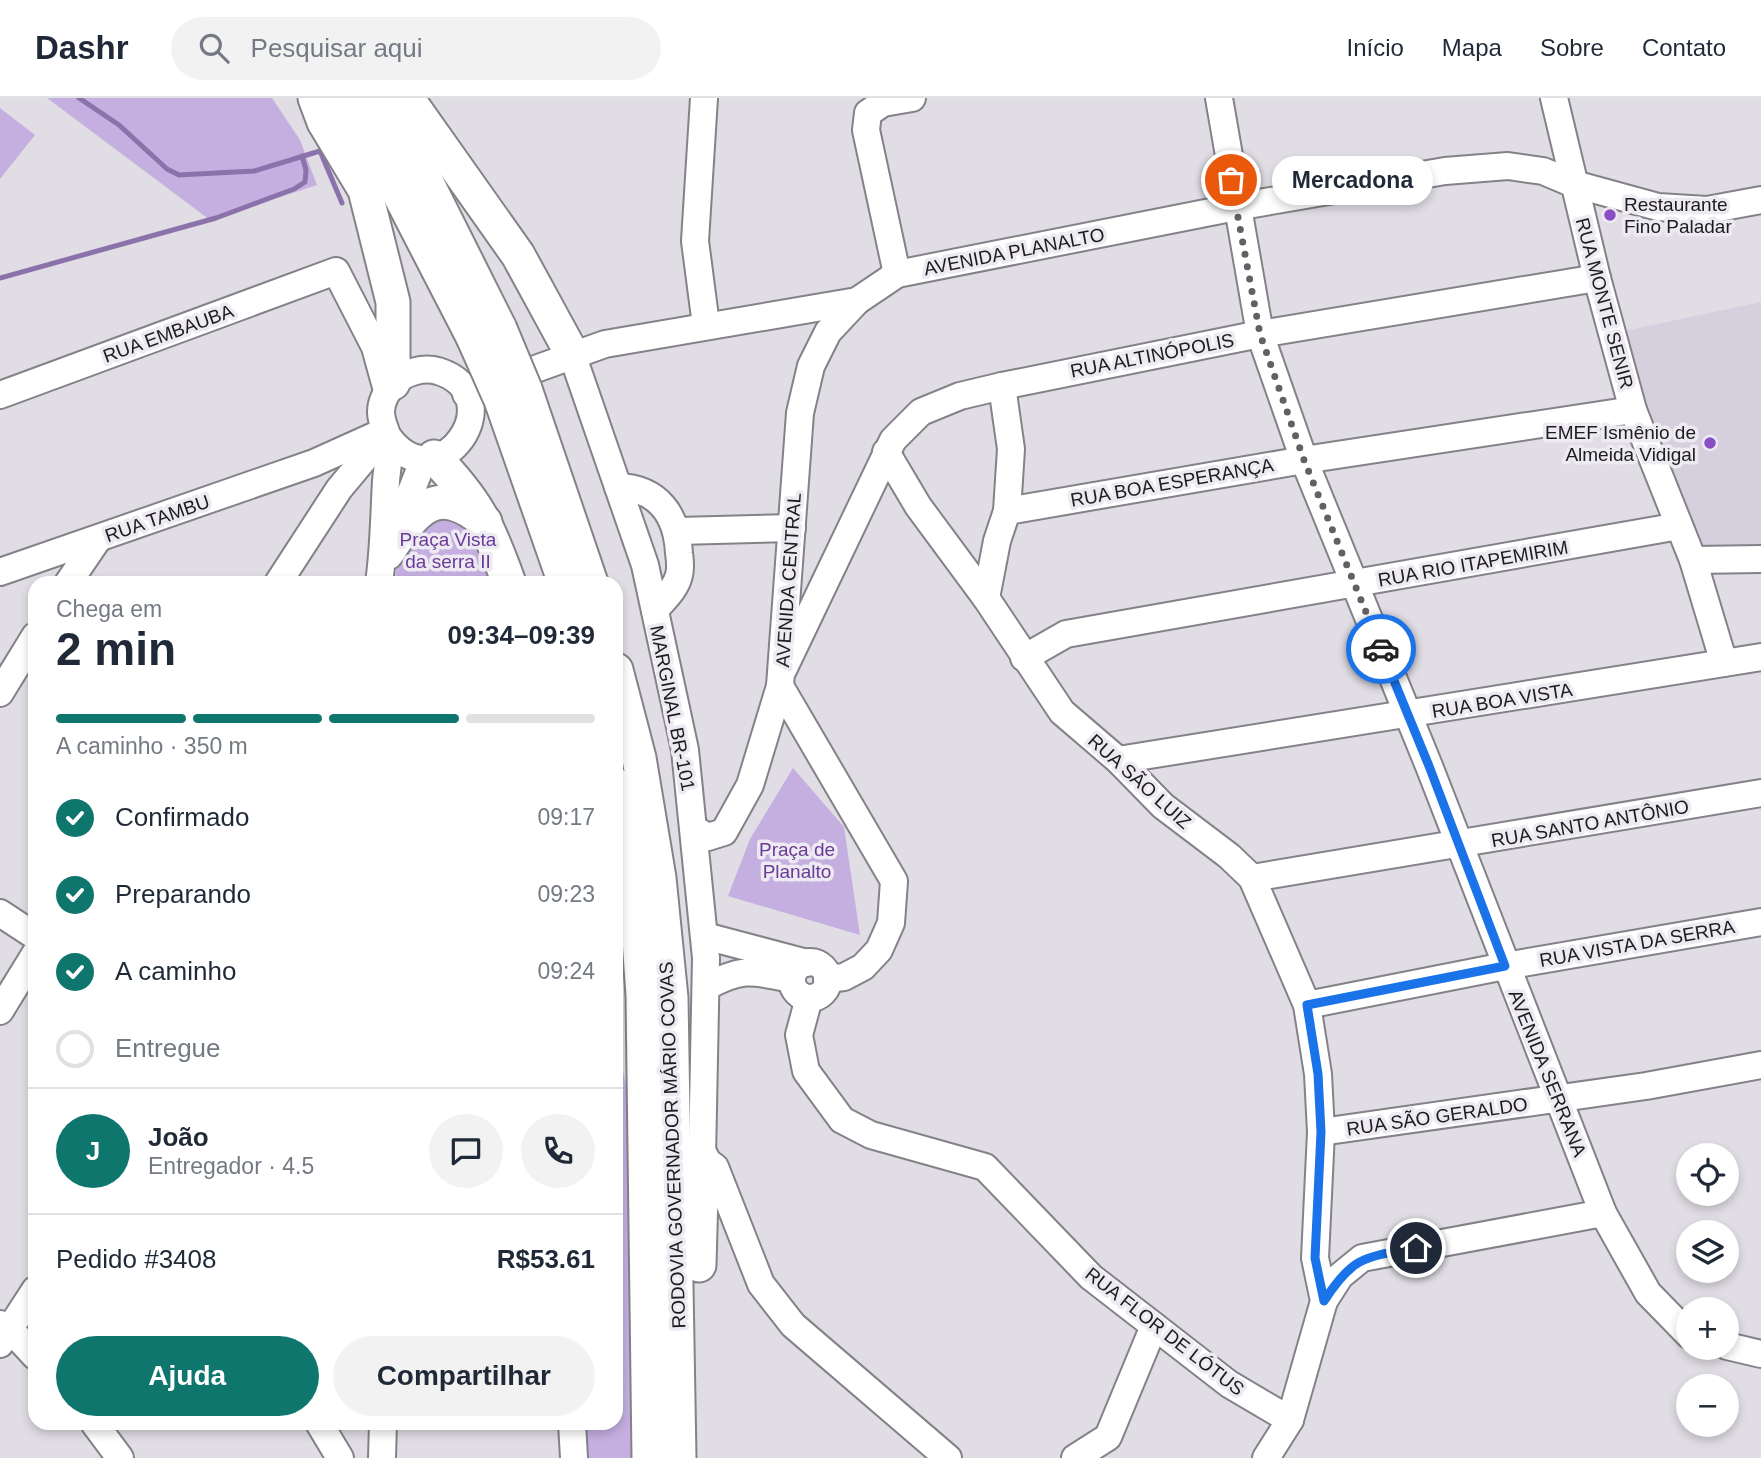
<!DOCTYPE html>
<html lang="pt">
<meta charset="utf-8">
<style>
body{margin:0;font-family:Helvetica,sans-serif;background:#f2f2f3;color:#1f2937;height:100vh;display:flex;flex-direction:column;font-size:26px;white-space:nowrap}
*{box-sizing:border-box;margin:0}
p{font-size:23px;color:#747a83}
.icon{flex:none;width:38px;height:38px;fill:none;stroke:currentColor;stroke-width:2;stroke-linecap:round;stroke-linejoin:round}
.map{position:relative;flex:1;overflow:hidden}
.sheet{position:absolute;left:28px;top:478px;width:595px;height:854px;display:flex;flex-direction:column;background:#fff;border-radius:21px;box-shadow:0 4px 10px #0003}
.sheet>*{flex:none}
.tools{position:absolute;left:1676px;top:1045px;display:grid;gap:14px}
.tools a{display:grid;place-items:center;width:63px;height:63px;border-radius:50%;background:#fff;box-shadow:0 4px 10px #0003;font-size:35px}
.pin{position:absolute;display:grid;place-items:center;width:60px;height:60px;color:#fff;margin:-30px;border:4px solid #fff;border-radius:50%;box-shadow:0 2px 7px #0007}
.courier{position:absolute;display:grid;place-items:center;width:70px;height:70px;margin:-35px;border:5px solid #1a73e8;border-radius:50%;background:#fff;color:#222;box-shadow:0 2px 9px #0007}
.bubble{position:absolute;height:49px;border-radius:24px;background:#fff;box-shadow:0 4px 10px #0003;font-size:23px;font-weight:700;line-height:49px;text-align:center}
.head em{font-style:normal;font-weight:700}
.head div{display:flex;flex-direction:column-reverse}
.head{display:flex;align-items:center;justify-content:space-between;height:119px;padding:0 28px}
h1{font-size:46px;font-weight:700;line-height:52px}
.bar{display:grid;grid-template-columns:repeat(4,1fr);gap:10px 7px;align-content:center;height:84px;padding:0 28px}
.bar i{height:9px;border-radius:5px;background:#e0e1e3}
.bar .selected{background:#0f766e}
.bar p{grid-column:span 4}
.line{display:flex;align-items:center;gap:18px;padding:0 28px;border-top:2px solid #e0e1e3}
.line div{flex:1}
.round{display:grid;place-items:center;flex:none;width:74px;height:74px;border-radius:37px;background:#f2f2f3}
ol{padding:0 28px;list-style:none}
li{display:flex;align-items:center;gap:21px;height:77px}
li p{margin-inline-start:auto}
li .icon{padding:7px;border-radius:50%;background:#0f766e;color:#fff;stroke-width:4}
li:last-child{color:#747a83}
li i{width:38px;height:38px;border:4px solid #e0e1e3;border-radius:50%}
.action{display:flex;gap:14px;margin-top:auto;padding:14px 28px}
.action a{flex:1;height:80px;border-radius:42px;background:#0f766e;color:#fff;font-size:28px;font-weight:700;line-height:80px;text-align:center}
.action a+a{background:#f2f2f3;color:#1f2937}
header{display:flex;align-items:center;gap:42px;box-sizing:border-box;height:98px;padding:0 35px;background:#fff;border-bottom:2px solid #e0e1e3}
header strong{font-size:33px}
nav{display:flex;gap:38px;margin-inline-start:auto;font-size:24px}
.search{width:490px;height:63px;background:#f2f2f3;display:flex;align-items:center;gap:18px;box-sizing:border-box;padding:0 24px;border-radius:38px;color:#747a83;font-size:26px}
.map>svg:first-child{display:block}
.built{fill:#d6d0de}
.green{fill:#c5afe1}
.lines{fill:none;stroke-linecap:round;stroke-linejoin:round}
.stream{stroke:#8b72aa;stroke-width:5}
.minor-casing{stroke:#848288;stroke-width:30}
.major-casing{stroke:#848288;stroke-width:37}
.minor{stroke:#fff;stroke-width:26}
.major{stroke:#fff;stroke-width:33}
.major-bridge-casing{stroke:#848288;stroke-width:37;stroke-linecap:butt}
.major-bridge{stroke:#fff;stroke-width:33}
.done{stroke:#616064;stroke-width:7;stroke-dasharray:0 12.6}
.route{stroke:#1a73e8;stroke-width:9}
.poi-dot{fill:#8b4fc5;stroke:#edeaf1;stroke-width:2.5}
.labels{text-anchor:middle;stroke-width:7;stroke-linejoin:round;paint-order:stroke}
.poi-label{font-size:19px;fill:#1d1c1f;stroke:#edeaf1;text-anchor:start}
.street-label{font-size:19px;fill:#1d1c1f;stroke:#edeaf1}
.park-label{font-size:19px;fill:#6a3c98;stroke:#edeaf1}
</style>
<header>
<strong>Dashr</strong>
<div class="search"><svg class="icon" aria-label="search" viewBox="0 0 24 24"><circle cx="10" cy="10" r="6"/><path d="M15 15l6 6"/></svg>Pesquisar aqui</div>
<nav><a>Início</a><a>Mapa</a><a>Sobre</a><a>Contato</a></nav>
</header>
<div class="map">
<svg width="1761" height="1360" viewBox="0 0 1761 1360">
<rect width="100%" height="100%" fill="#e0dde4"/>
<path class="built" d="M 1761,204 L 1761,457 L 1693,458 L 1624,233 Z"/>
<g class="green">
<path d="M 47,0 L 272,0 L 300,42 L 317,87 L 210,122 Z"/>
<path d="M 0,10 L 35,37 L 0,81 Z"/>
<path d="M 443,417 C 487,425 485,447 488,485 L 395,485 L 397,467 L 411,433 Z"/>
<path d="M 793,670 L 844,729 L 860,837 L 728,798 L 750,741 Z"/>
<path d="M 616,938 L 648,1098 L 645,1360 L 566,1360 L 566,1325 L 616,1325 Z"/>
</g>
<g class="lines">
<g class="stream">
<path d="M 79,0 L 119,27 L 167,71 L 179,77 L 254,73 L 320,53 L 342,105"/>
<path d="M 0,180 L 216,120 L 294,91 L 305,84 L 306,72 L 302,58"/>
</g>
<g class="minor-casing">
<g id="minor">
<path d="M 704,0 L 695,143 L 706,227"/>
<path d="M 1219,0 L 1260,236 L 1304,362 L 1429,668 L 1603,1115 L 1648,1195 L 1689,1237"/>
<path d="M 1554,0 L 1597,180 L 1633,312 L 1693,462 L 1724,565"/>
<path d="M 897,176 L 866,32 L 868,15 L 883,5 L 912,0"/>
<path d="M 572,256 L 645,467 L 685,652 L 706,860 L 702,1060 L 715,1069 L 761,1186 L 793,1227 L 948,1360"/>
<path d="M 1002,288 L 1011,351 L 1007,413"/>
<path d="M 466,296 L 605,246 L 857,203 L 897,176 L 1236,109 L 1445,73 L 1508,68 L 1543,73 L 1574,86 L 1658,109 L 1707,112 L 1761,102"/>
<path d="M 0,297 L 336,173 L 375,249 L 386,289"/>
<path d="M 886,354 L 918,408 L 986,500 L 1062,614 L 1118,662 L 1163,708 L 1229,758 L 1252,780 L 1307,907 L 1318,976 L 1321,1034 L 1315,1160 L 1324,1203 L 1290,1322 L 1266,1360"/>
<path d="M 618,389 C 658,390 677,417 679,455 C 680,462 681,470 679,477 C 676,491 664,501 655,512"/>
<path d="M 678,433 L 792,430"/>
<path d="M 394,436 L 424,361"/>
<path d="M 1693,462 L 1761,461"/>
<path d="M 0,474 L 314,365 L 385,333"/>
<path d="M 68,485 L 98,441"/>
<path d="M 278,485 L 339,391 L 385,336"/>
<path d="M 379,485 C 384,451 384,417 386,383 C 387,370 391,352 388,340 C 386,332 381,324 381,314 C 381,304 387,293 394,285 C 405,274 423,269 438,273 C 515,297 439,407 389,340"/>
<path d="M 986,500 L 997,443 L 1007,413 L 1304,362 L 1633,312"/>
<path d="M 1024,560 L 1066,536 L 1679,428"/>
<path d="M 783,572 L 893,342 L 921,314 L 960,298 L 1002,288 L 1260,236 L 1597,180"/>
<path d="M 780,588 L 894,783 L 891,825 L 879,852 L 863,869 L 844,879 L 827,881"/>
<path d="M 0,595 L 35,538"/>
<path d="M 1118,662 L 1761,559"/>
<path d="M 694,731 L 708,739 L 724,734 L 750,687 L 780,588 L 800,315 L 811,268 L 828,234 L 857,203"/>
<path d="M 1252,780 L 1761,695"/>
<path d="M 0,815 L 35,838"/>
<path d="M 705,838 L 807,865"/>
<circle cx="810" cy="882" r="18"/>
<path d="M 706,889 C 742,869 752,873 792,881"/>
<path d="M 809,900 L 799,937 L 806,973 L 842,1022 L 871,1037 L 985,1069 L 1091,1179 L 1229,1286 L 1290,1322"/>
<path d="M 1307,907 L 1505,868 L 1761,824"/>
<path d="M 0,913 L 35,856"/>
<path d="M 1321,1034 L 1646,988 L 1761,967"/>
<path d="M 1324,1203 L 1340,1178 L 1362,1160 L 1603,1115"/>
<path d="M 0,1226 L 10,1231 L 35,1258"/>
<path d="M 0,1246 L 35,1192"/>
<path d="M 1727,1248 L 1761,1256"/>
<path d="M 94,1325 L 120,1360"/>
<path d="M 319,1325 L 340,1360"/>
<path d="M 572,1325 L 574,1360"/>
<path d="M 382,1360 L 383,1325"/>
<path d="M 1075,1360 L 1108,1339 L 1154,1228"/>
</g>
</g>
<g class="major-casing">
<g id="major">
<path d="M 315,0 L 324,24 L 365,92 L 393,204 L 393,285"/>
<path d="M 344,0 L 391,80 L 473,239"/>
<path d="M 376,0 L 419,69 L 500,231"/>
<path d="M 407,0 L 518,157 L 572,256"/>
<path d="M 525,291 L 591,485"/>
<path d="M 501,302 L 565,485"/>
<path d="M 434,359 C 478,404 488,427 509,485"/>
<path d="M 387,455 C 414,414 435,382 485,424"/>
<path d="M 616,572 L 639,660 L 659,780 L 671,900 L 679,1360"/>
<path d="M 616,687 L 639,841 L 643,898 L 649,1360"/>
<path d="M 699,1167 L 702,1060"/>
</g>
</g>
<use href="#minor" class="minor"/>
<use href="#major" class="major"/>
<g class="major-bridge-casing">
<g id="major-bridge">
<path d="M 500,231 L 525,291"/>
<path d="M 473,239 L 501,302"/>
</g>
</g>
<use href="#major-bridge" class="major-bridge"/>
</g>
<g class="lines">
<path class="done" d="M 1231,82 L 1260,236 L 1304,362 L 1381,551"/>
<path class="route" d="M 1381,551 L 1429,668 L 1505,868 L 1307,907 L 1318,976 L 1321,1034 L 1315,1160 L 1324,1203 C 1353,1158 1365,1159 1416,1150"/>
</g>
<g class="poi-dot">
<circle cx="1610" cy="117" r="7"/>
<circle cx="1710" cy="345" r="7"/>
</g>
<g class="labels">
<g class="poi-label">
<text x="1624" y="113">Restaurante<tspan x="1624" dy="22">Fino Paladar</tspan></text>
<text x="1696" y="341" text-anchor="end">EMEF Ismênio de<tspan x="1696" dy="22">Almeida Vidigal</tspan></text>
</g>
<g class="street-label">
<text transform="translate(1014 153) rotate(-11)" y="7">AVENIDA PLANALTO</text>
<text transform="translate(1605 205) rotate(75)" y="7">RUA MONTE SENIR</text>
<text transform="translate(168 235) rotate(-20)" y="7">RUA EMBAUBA</text>
<text transform="translate(1152 257) rotate(-11)" y="7">RUA ALTINÓPOLIS</text>
<text transform="translate(1172 384) rotate(-10)" y="7">RUA BOA ESPERANÇA</text>
<text transform="translate(157 420) rotate(-19)" y="7">RUA TAMBU</text>
<text transform="translate(1473 465) rotate(-10)" y="7">RUA RIO ITAPEMIRIM</text>
<text transform="translate(788 482) rotate(-86)" y="7">AVENIDA CENTRAL</text>
<text transform="translate(1502 602) rotate(-9)" y="7">RUA BOA VISTA</text>
<text transform="translate(673 610) rotate(79)" y="7">MARGINAL BR-101</text>
<text transform="translate(1140 683) rotate(42)" y="7">RUA SÃO LUIZ</text>
<text transform="translate(1590 725) rotate(-10)" y="7">RUA SANTO ANTÔNIO</text>
<text transform="translate(1637 845) rotate(-10)" y="7">RUA VISTA DA SERRA</text>
<text transform="translate(1548 975) rotate(68)" y="7">AVENIDA SERRANA</text>
<text transform="translate(1437 1018) rotate(-8)" y="7">RUA SÃO GERALDO</text>
<text transform="translate(672 1047) rotate(-92)" y="7">RODOVIA GOVERNADOR MÁRIO COVAS</text>
<text transform="translate(1165 1233) rotate(38)" y="7">RUA FLOR DE LÓTUS</text>
</g>
<g class="park-label">
<text x="448" y="448">Praça Vista<tspan x="448" dy="22">da serra II</tspan></text>
<text x="797" y="758">Praça de<tspan x="797" dy="22">Planalto</tspan></text>
</g>
</g>
</svg>
<div class="tools">
<a><svg class="icon" aria-label="locate" viewBox="0 0 24 24"><circle cx="12" cy="12" r="6"/><path d="M12 2v4M12 18v4M2 12h4M18 12h4"/></svg></a>
<a><svg class="icon" aria-label="layers" viewBox="0 0 24 24"><path d="M12 4l9 5-9 5-9-5zM3 14l9 5 9-5"/></svg></a>
<a>+</a>
<a>−</a>
</div>
<div class="pin" style="left:1231px;top:82px;background:#ea580c"><svg class="icon" aria-label="bag" viewBox="0 0 24 24"><path d="M5 8h14l-1 12H6zM9 8a3 3 0 0 1 6 0"/></svg></div>
<div class="pin" style="left:1416px;top:1150px;background:#1f2937"><svg class="icon" aria-label="home" viewBox="0 0 24 24"><path d="M3 11l9-7 9 7M6 9v11h12V9"/></svg></div>
<div class="courier" style="left:1381px;top:551px"><svg class="icon" aria-label="car" viewBox="0 0 24 24"><path d="M5 17H2v-5l4-1 3-4h7l3 4 3 1v5h-3M9 17h6M6 11h13"/><circle cx="7" cy="17" r="2"/><circle cx="17" cy="17" r="2"/></svg></div>
<div class="bubble" style="left:1272px;top:58px;width:161px">Mercadona</div>
<section class="sheet">
<div class="head"><div><h1>2 min</h1><p>Chega em</p></div><em>09:34–09:39</em></div>
<div class="bar"><i class="selected"></i><i class="selected"></i><i class="selected"></i><i></i><p>A caminho · 350 m</p></div>
<ol>
<li><svg class="icon" aria-label="check" viewBox="0 0 24 24"><path d="M5 12l5 5 9-10"/></svg>Confirmado<p>09:17</p></li>
<li><svg class="icon" aria-label="check" viewBox="0 0 24 24"><path d="M5 12l5 5 9-10"/></svg>Preparando<p>09:23</p></li>
<li><svg class="icon" aria-label="check" viewBox="0 0 24 24"><path d="M5 12l5 5 9-10"/></svg>A caminho<p>09:24</p></li>
<li><i></i>Entregue</li>
</ol>
<div class="line" style="height:126px"><b class="round" style="background:#0f766e;color:#fff">J</b><div><b>João</b><p>Entregador · 4.5</p></div><a class="round"><svg class="icon" aria-label="chat" viewBox="0 0 24 24"><path d="M4 5h16v11H9l-5 4z"/></svg></a><a class="round"><svg class="icon" aria-label="phone" viewBox="0 0 24 24"><path d="M5 4h4l2 5-3 2q2 4 5 5l2-3 5 2v4C11 20 4 13 5 4z"/></svg></a></div>
<div class="line" style="height:91px"><div>Pedido #3408</div><b>R$53.61</b></div>
<div class="action"><a>Ajuda</a><a>Compartilhar</a></div>
</section>
</div>
